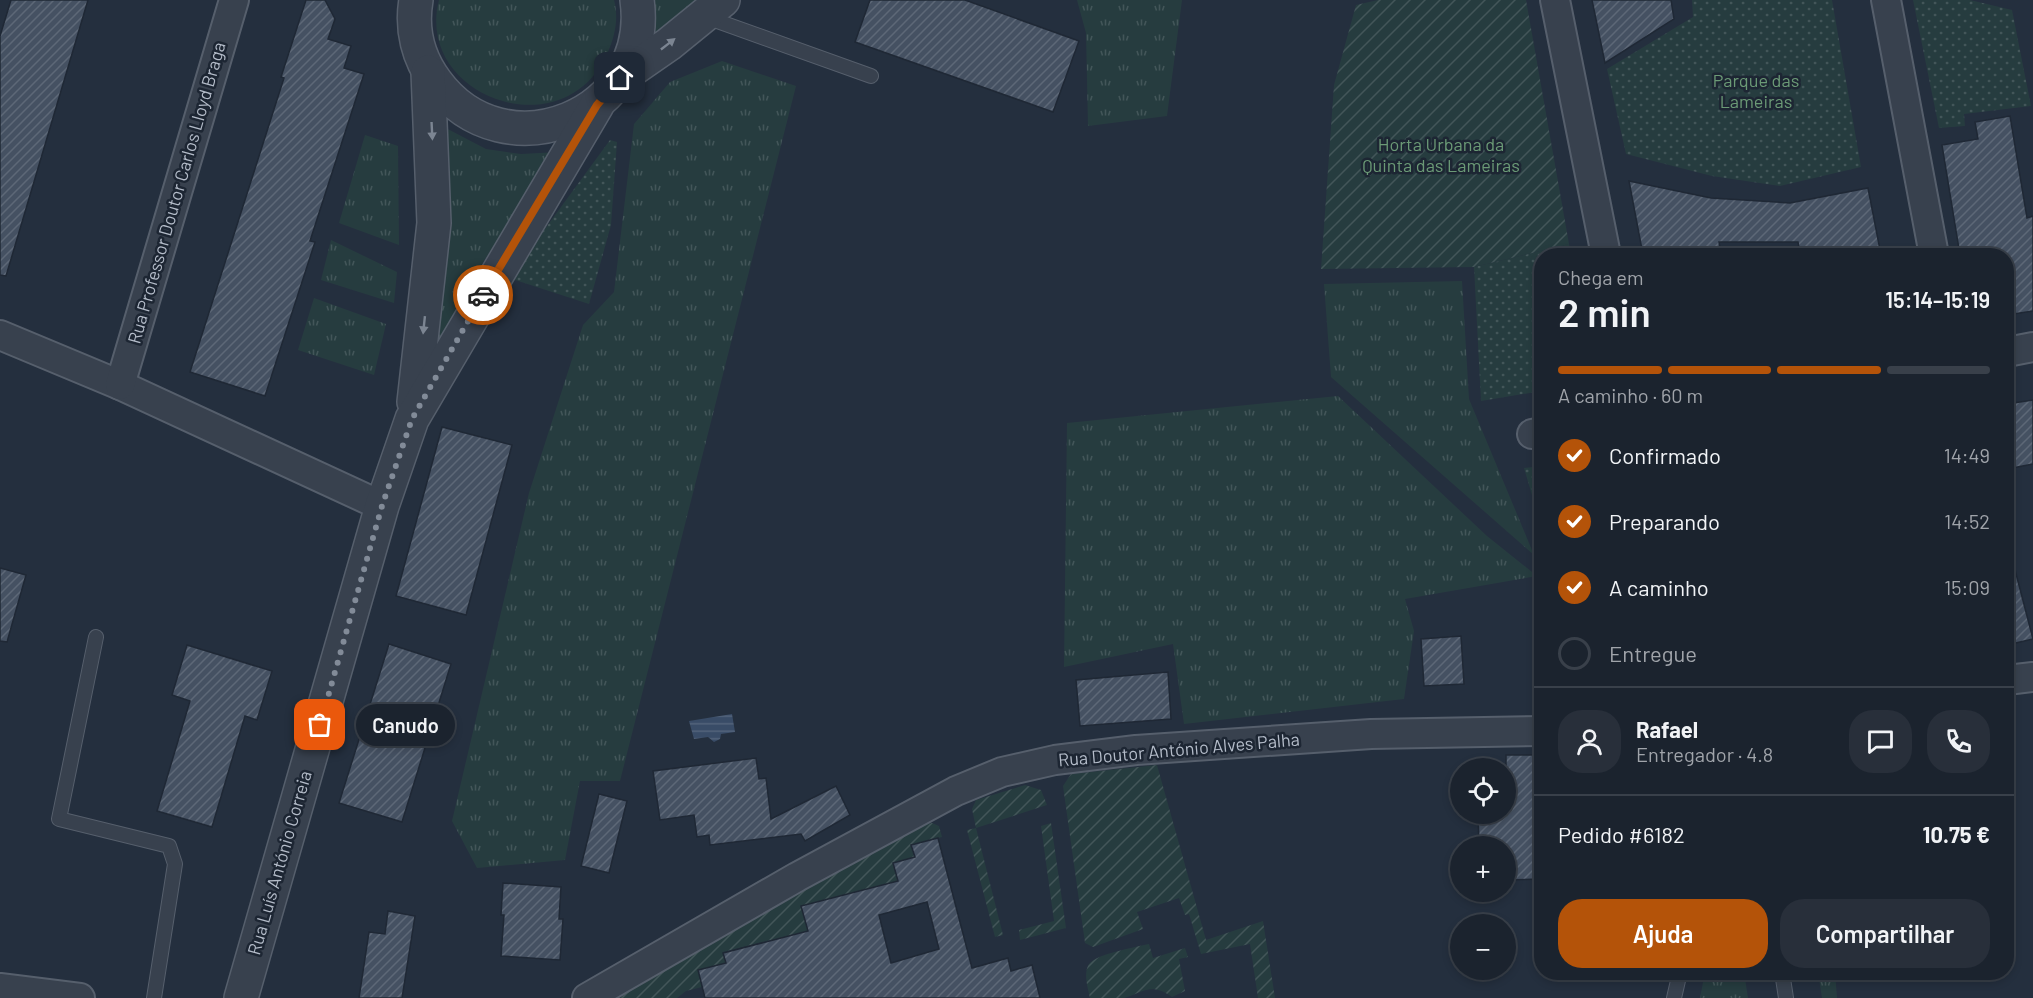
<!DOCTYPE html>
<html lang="pt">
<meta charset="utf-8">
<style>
body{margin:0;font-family:Barlow,sans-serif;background:#282f3a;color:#f1f3f6;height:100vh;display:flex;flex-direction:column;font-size:22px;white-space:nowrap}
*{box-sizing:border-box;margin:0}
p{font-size:20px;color:#a0a4aa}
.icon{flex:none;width:33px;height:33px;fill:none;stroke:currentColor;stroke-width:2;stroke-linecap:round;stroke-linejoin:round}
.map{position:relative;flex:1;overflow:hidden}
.panel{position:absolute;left:1534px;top:248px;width:480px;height:732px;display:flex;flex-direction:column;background:#1b232e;border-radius:24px;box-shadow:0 3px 9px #0003,0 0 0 2px #39404a}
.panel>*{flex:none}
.fabs{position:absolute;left:1450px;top:758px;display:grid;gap:12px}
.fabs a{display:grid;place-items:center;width:66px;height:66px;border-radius:50%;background:#1b232e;box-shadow:0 3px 9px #0003,0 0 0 2px #39404a;font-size:30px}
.pin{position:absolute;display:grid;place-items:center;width:51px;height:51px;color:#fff;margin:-26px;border-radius:12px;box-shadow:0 3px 9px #0006}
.courier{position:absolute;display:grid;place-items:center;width:60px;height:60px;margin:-30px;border:4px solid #b45309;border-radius:50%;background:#fff;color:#222;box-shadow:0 2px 8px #0007}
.bubble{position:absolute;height:42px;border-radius:21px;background:#1b232e;box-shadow:0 3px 9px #0003,0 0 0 2px #39404a;font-size:20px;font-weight:600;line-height:42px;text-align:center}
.overview em{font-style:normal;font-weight:600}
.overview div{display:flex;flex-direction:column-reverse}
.overview{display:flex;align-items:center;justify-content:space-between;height:102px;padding:0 24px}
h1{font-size:39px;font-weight:600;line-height:45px}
.bar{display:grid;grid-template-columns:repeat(4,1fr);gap:9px 6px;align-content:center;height:72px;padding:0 24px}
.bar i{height:8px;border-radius:4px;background:#39404a}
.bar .active{background:#b45309}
.bar p{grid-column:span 4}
.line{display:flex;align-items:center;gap:15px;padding:0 24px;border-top:2px solid #39404a}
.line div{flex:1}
.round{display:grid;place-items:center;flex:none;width:63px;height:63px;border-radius:24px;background:#282f3a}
ol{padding:0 24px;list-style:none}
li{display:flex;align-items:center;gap:18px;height:66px}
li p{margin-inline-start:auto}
li .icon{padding:6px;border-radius:50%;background:#b45309;color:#fff;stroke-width:4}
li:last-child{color:#a0a4aa}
li i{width:33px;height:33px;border:3px solid #39404a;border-radius:50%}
.action{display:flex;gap:12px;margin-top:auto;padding:12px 24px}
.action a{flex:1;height:69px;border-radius:24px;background:#b45309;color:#fff;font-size:24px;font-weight:600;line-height:69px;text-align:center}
.action a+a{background:#282f3a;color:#f1f3f6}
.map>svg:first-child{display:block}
.grass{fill:url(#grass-tufts)}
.park{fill:url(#park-dots)}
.garden{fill:url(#garden-furrows)}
.water{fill:url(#water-rules)}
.building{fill:url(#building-hatch);stroke:#1f2835;stroke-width:1.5;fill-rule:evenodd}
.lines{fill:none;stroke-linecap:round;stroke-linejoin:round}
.service-casing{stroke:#565f6c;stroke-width:16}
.minor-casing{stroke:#565f6c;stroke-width:32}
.tertiary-casing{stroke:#565f6c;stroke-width:36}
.service{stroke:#38414e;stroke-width:14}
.minor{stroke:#38414e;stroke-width:28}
.tertiary{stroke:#38414e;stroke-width:33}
.oneway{fill:#7c8592}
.done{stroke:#828b98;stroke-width:6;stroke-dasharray:0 10.8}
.route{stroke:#b45309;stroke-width:8}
.labels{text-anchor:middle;stroke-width:5;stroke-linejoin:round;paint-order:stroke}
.park-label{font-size:18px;fill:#6b9a76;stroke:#1d2633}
.street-label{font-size:18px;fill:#b4bcc9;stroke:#1d2633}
</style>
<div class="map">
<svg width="2033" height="998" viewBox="0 0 2033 998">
<defs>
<pattern id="grass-tufts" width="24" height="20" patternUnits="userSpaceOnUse" patternTransform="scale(1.5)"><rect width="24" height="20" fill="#263c3f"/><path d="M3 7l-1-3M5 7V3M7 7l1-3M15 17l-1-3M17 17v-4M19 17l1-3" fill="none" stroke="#435659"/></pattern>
<pattern id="park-dots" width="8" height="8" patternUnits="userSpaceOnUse" patternTransform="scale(1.5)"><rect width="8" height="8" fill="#263c3f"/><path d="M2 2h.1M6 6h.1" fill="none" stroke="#435659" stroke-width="1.8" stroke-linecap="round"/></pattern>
<pattern id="garden-furrows" width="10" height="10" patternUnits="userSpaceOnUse" patternTransform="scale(1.5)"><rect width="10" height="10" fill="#263c3f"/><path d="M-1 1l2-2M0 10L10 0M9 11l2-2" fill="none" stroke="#435659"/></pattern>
<pattern id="water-rules" width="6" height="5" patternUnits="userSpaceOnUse" patternTransform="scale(1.5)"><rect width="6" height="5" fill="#394c67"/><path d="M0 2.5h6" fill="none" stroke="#53647b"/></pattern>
<pattern id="building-hatch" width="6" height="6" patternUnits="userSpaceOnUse" patternTransform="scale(1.5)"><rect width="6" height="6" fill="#455162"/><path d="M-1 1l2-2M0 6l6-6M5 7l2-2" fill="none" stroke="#5d6877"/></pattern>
</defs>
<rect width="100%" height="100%" fill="#242f3e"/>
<g class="grass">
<path d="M 439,0 L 614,0 C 619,18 615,37 607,54 C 563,151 414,96 439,0 Z"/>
<path d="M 651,0 L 707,0 L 654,46 Z"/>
<path d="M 1077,0 L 1182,0 L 1167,116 L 1088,126 L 1086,33 Z"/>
<path d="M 722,61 L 796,86 L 620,781 L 580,781 L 565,860 L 477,868 L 452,821 L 529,493 L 583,325 L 614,292 L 634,124 L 670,82 Z"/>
<path d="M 440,125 L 486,149 L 521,154 L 559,152 L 534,183 L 468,286 L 423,381 Z"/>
<path d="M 365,135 L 398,146 L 399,245 L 339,223 Z"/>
<path d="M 331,240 L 397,272 L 394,303 L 321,280 Z"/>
<path d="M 1462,281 L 1469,399 L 1534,555 L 1331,377 L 1324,284 Z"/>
<path d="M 314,298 L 386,324 L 374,375 L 298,350 Z"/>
<path d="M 1338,396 L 1487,536 L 1537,576 L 1405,599 L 1414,631 L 1404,699 L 1184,724 L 1173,644 L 1064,667 L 1067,423 Z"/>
<path d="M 1705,972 L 1744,972 L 1748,998 L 1700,998 Z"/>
<path d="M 1818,972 L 1835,972 L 1837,998 L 1822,998 Z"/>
</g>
<g class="park">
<path d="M 1692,0 L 1832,0 L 1861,167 L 1780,186 L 1712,176 L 1626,154 L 1607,69 L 1693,17 Z"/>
<path d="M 1913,0 L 1970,0 L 2012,10 L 2031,106 L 1964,114 L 1965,126 L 1939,128 Z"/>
<path d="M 610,140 L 617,142 L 611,225 L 589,304 L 509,278 Z"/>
<path d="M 1569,244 L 1571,255 L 1542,255 L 1542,391 L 1481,401 L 1474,267 Z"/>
<path d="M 1542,466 L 1542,529 L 1524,468 Z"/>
</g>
<g class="garden">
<path d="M 1378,0 L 1526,0 L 1569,244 L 1474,267 L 1321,269 L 1334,85 L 1356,5 Z"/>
<path d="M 1157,765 L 1206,940 L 1263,921 L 1275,998 L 1258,998 L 1250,944 L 1201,954 L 1189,914 L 1185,915 L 1179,898 L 1137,912 L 1143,929 L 1093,947 L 1085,943 L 1063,786 L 1071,774 Z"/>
<path d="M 1025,785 L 1041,790 L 1047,805 L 976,828 L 1003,935 L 995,937 L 967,830 L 976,828 L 972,809 L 976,800 Z"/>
<path d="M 932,823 L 939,826 L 942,837 L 912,845 L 914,857 L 893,863 L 898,881 L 802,906 L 808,931 L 723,952 L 726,963 L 698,970 L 702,987 L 686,991 L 677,998 L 617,998 L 616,995 L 921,825 Z"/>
<path d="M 1051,823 L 1066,928 L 1020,940 L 1019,930 L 1054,921 L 1041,826 Z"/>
<path d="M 1149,944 L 1153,958 L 1185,948 L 1188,957 L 1179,959 L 1185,991 L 1172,997 C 1152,982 1143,992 1124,998 C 1114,998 1100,998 1090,998 C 1088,988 1083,973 1089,964 C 1096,954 1136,947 1149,944 Z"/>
</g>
<path class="water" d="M 732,714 L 735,732 L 721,734 L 720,739 L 714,742 L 708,737 L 694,739 L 689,721 Z"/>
<g class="building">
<path d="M 11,0 L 88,0 L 6,276 L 0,275 L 0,36 Z"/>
<path d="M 306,0 L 325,0 L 335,19 L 328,39 L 351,46 L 344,68 L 364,74 L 310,241 L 315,242 L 265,396 L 190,372 L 284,78 L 281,77 Z"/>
<path d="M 870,0 L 965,0 L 1079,41 L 1053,112 L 855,42 Z"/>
<path d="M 1592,0 L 1671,0 L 1674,19 L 1605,63 Z"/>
<path d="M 2010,116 L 2027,218 L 2033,216 L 2033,311 L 2007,315 L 2007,255 L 1960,255 L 1942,145 L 1978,139 L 1975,122 Z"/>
<path d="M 1629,181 L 1711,198 L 1790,203 L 1868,188 L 1881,255 L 1800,255 L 1798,242 L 1719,242 L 1721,255 L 1643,255 Z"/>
<path d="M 2033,400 L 2033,464 L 2007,469 L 2007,404 Z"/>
<path d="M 442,427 L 512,445 L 466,615 L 396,596 Z"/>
<path d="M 2014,566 L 2033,639 L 2007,645 L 2007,567 Z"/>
<path d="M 0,568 L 26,575 L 7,642 L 0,641 Z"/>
<path d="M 1461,636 L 1464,684 L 1424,686 L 1421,639 Z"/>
<path d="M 389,644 L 451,664 L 402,822 L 339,803 Z"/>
<path d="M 187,645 L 272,671 L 257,720 L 245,716 L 212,827 L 157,811 L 190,701 L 172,695 Z"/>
<path d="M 1168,672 L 1171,719 L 1080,726 L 1076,680 Z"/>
<path d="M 1506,755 L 1542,755 L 1542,879 L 1506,880 L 1506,846 L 1479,846 L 1478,813 L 1506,813 Z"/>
<path d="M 756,758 L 759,779 L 766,778 L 771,819 L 836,786 L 850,815 L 805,841 L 801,834 L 710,845 L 709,835 L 697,837 L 694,815 L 660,820 L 653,771 Z"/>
<path d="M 599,794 L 627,801 L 609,873 L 581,866 Z"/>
<path d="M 938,838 L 972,968 L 1008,958 L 1011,971 L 1032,965 L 1040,998 L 705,998 L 698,970 L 726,963 L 723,953 L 808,931 L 801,906 L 898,881 L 893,863 L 915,857 L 911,845 ZM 927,902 L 939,949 L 891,963 L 879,915 Z"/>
<path d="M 503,883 L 561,887 L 559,919 L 563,919 L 560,960 L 501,956 L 504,915 L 501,915 Z"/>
<path d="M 388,911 L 415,916 L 402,998 L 359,998 L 369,932 L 385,934 Z"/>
</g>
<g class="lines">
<g class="service-casing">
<g id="service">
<path d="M 706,17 L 871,76"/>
<path d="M 96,637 L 59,819 L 169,846 L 175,864 L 154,998"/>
<path d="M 1782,972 L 1786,998"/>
<path d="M 1674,998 L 1680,972"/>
</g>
</g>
<g class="minor-casing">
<g id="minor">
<path d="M 1555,0 L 1606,255"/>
<path d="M 1886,0 L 1934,255"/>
<path d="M 0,335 L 120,385 L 382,506"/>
<path d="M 2007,352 L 2033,347"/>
<path d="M 120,385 L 234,0"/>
<path d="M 1532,434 L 1542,432"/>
<path d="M 2007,680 L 2033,677"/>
<path d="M 0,988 L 80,998"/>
<path d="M 587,998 L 797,877 L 956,791 L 1002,772 L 1055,760 L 1136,750 L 1371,734 L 1542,731"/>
</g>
</g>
<g class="tertiary-casing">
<g id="tertiary">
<path d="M 416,0 C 411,29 418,58 436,82 C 505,176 653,115 637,0"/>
<path d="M 620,78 L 669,44 L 723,0"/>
<path d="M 414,402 L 434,223 L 428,72"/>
<path d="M 241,998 L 382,506 L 412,419 L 597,105"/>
</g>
</g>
<use href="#service" class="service"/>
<use href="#minor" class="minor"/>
<use href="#tertiary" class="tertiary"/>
</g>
<defs><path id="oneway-solid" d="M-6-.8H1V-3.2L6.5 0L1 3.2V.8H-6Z" transform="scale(1.5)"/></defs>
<g class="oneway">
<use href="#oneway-solid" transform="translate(668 44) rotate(-38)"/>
<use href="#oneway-solid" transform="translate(432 131) rotate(87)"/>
<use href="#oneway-solid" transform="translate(424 325) rotate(96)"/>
</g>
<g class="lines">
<path class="done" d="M 320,725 L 382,506 L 412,419 L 483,295"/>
<path class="route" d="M 483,295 L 597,105 L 620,78"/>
</g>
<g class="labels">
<g class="park-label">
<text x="1756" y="87">Parque das<tspan x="1756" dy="21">Lameiras</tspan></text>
<text x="1441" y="151">Horta Urbana da<tspan x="1441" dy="21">Quinta das Lameiras</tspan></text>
</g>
<g class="street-label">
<text transform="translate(177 193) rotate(-74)" y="6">Rua Professor Doutor Carlos Lloyd Braga</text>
<text transform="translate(1179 750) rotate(-5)" y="6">Rua Doutor António Alves Palha</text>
<text transform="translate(280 863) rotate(-74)" y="6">Rua Luís António Correia</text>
</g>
</g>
</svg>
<div class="fabs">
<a><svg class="icon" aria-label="locate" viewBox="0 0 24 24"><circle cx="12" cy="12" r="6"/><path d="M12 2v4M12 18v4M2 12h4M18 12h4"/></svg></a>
<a>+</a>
<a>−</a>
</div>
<div class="pin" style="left:320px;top:725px;background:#ea580c"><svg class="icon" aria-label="bag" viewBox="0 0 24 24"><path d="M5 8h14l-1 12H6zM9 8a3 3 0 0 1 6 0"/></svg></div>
<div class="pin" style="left:620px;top:78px;background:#1f2937"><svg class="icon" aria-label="home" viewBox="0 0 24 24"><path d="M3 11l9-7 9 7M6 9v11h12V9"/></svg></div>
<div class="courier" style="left:483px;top:295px"><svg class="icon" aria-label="car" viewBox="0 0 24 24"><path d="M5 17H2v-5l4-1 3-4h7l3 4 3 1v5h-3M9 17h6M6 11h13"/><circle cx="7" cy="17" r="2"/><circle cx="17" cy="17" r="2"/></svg></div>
<div class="bubble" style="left:356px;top:704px;width:99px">Canudo</div>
<section class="panel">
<div class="overview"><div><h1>2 min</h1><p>Chega em</p></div><em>15:14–15:19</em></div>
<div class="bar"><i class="active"></i><i class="active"></i><i class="active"></i><i></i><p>A caminho · 60 m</p></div>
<ol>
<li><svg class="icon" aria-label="check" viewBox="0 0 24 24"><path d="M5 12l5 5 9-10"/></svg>Confirmado<p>14:49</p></li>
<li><svg class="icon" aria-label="check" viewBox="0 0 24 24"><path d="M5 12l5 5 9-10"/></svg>Preparando<p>14:52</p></li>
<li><svg class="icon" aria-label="check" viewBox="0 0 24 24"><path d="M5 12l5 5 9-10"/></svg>A caminho<p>15:09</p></li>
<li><i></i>Entregue</li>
</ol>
<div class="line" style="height:108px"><a class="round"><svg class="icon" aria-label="person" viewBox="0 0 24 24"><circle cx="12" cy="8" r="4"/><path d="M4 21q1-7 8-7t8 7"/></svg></a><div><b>Rafael</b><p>Entregador · 4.8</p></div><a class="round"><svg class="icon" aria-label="chat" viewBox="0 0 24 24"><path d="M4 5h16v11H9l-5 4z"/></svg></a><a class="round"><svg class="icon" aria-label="phone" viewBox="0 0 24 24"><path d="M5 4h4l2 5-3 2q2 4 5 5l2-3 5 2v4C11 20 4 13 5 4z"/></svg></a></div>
<div class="line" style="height:78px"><div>Pedido #6182</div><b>10.75 €</b></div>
<div class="action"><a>Ajuda</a><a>Compartilhar</a></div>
</section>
</div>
